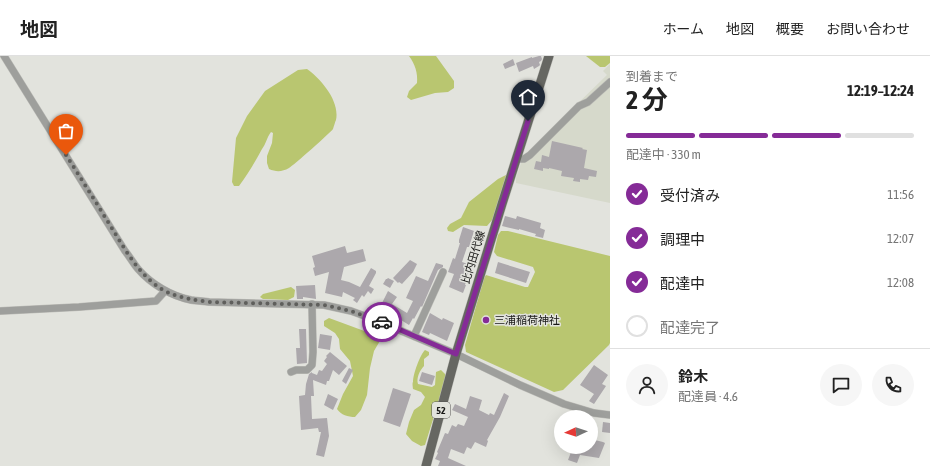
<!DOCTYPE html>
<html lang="ja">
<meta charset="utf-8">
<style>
body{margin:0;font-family:"Asap Condensed","Noto Sans JP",sans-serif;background:#f6f6f6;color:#222;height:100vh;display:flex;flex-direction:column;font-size:15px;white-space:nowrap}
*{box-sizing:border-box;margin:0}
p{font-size:13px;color:#767676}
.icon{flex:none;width:22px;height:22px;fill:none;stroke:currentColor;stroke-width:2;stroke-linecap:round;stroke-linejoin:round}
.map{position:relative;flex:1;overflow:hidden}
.drawer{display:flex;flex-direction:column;background:#fff;width:320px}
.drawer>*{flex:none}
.needle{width:26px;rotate:267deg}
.fabs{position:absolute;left:554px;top:354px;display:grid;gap:8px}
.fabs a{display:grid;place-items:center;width:44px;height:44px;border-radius:50%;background:#fff;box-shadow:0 4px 16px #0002;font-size:20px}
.pin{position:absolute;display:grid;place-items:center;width:34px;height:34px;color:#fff;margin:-41px -17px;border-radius:50% 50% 50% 0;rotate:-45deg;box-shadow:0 0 4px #0007}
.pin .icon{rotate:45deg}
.courier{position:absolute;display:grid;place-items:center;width:40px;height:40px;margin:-20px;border:3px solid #852b97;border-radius:50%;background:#fff;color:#222;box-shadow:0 1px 5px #0007}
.summary em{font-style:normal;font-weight:700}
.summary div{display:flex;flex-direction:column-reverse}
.summary{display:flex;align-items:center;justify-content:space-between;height:68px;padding:0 16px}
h1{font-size:26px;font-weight:700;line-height:30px}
.bar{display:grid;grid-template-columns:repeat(4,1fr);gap:6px 4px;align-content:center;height:48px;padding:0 16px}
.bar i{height:5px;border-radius:3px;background:#e0e0e0}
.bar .on{background:#852b97}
.bar p{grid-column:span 4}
.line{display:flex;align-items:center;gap:10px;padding:0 16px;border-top:1px solid #e0e0e0}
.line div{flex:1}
.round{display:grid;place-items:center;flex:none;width:42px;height:42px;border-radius:21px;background:#f6f6f6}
ol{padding:0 16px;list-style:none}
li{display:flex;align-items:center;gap:12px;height:44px}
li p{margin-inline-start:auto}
li .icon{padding:4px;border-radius:50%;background:#852b97;color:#fff;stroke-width:4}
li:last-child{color:#767676}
li i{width:22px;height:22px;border:2px solid #e0e0e0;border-radius:50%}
header{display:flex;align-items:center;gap:24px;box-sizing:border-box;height:56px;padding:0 20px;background:#fff;border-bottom:1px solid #e0e0e0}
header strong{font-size:19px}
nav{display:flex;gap:22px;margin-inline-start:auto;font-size:14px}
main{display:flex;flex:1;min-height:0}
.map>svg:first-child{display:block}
.built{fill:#d6d9cb}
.green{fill:#b9c670}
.building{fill:#aca8ac}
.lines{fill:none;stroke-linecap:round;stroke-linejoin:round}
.minor-casing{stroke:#bebeb9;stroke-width:8}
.major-casing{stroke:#bebeb9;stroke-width:10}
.minor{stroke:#9e9f9c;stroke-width:7}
.major{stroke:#666762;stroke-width:9}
.done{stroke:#5f5f5c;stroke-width:4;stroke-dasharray:0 7.2}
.route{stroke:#852b97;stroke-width:5}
.poi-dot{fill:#852b97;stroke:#e2e3dd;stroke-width:1.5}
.labels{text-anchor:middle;stroke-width:3;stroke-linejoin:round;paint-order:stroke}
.shield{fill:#e2e3dd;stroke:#555552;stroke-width:1}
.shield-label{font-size:10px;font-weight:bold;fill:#181816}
.street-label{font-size:11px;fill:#181816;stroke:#e2e3dd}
.poi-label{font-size:11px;fill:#181816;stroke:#e2e3dd;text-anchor:start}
</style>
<header>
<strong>地図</strong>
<nav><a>ホーム</a><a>地図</a><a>概要</a><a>お問い合わせ</a></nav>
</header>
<main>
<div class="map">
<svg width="610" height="410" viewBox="0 0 610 410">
<rect width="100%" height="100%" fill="#e2e3dd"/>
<path class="built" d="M 610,8 L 610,147 L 516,127 L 516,122 L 524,98 L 527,97 L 607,19 L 603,15 Z"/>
<g class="green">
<path d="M 409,0 L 436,0 L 454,25 L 454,32 L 448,36 L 435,37 L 411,44 L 407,41 L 409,35 L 417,27 C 418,17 415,8 409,0 Z"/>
<path d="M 586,0 L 610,0 L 610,7 L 605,11 L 600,11 Z"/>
<path d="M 307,13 C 321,23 340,45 336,64 C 335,66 334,70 333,73 C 331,76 293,110 289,112 C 282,116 276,116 269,113 L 267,107 L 267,100 L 272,87 L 273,77 L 271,76 C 267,81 266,88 262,93 C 255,106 248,118 239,130 L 234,130 L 232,126 L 236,82 L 247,60 L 265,35 L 298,14 Z"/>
<path d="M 506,119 L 507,122 L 493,163 L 487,170 L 464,169 L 453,176 L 448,175 L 447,172 L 450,168 L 461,162 L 469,146 L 498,123 Z"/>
<path d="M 501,175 L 508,175 L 610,200 L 610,287 L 609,289 L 563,334 L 554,336 L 466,296 L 465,289 L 484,222 L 486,219 L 525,231 L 528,231 L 535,216 L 533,211 L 497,200 L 494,196 L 498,179 Z"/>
<path d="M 291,231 L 295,234 L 294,241 L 288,244 L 263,243 L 260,241 L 263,238 Z"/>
<path d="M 329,262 L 367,276 L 374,275 L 380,276 L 381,283 L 374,295 L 370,312 L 367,339 L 361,354 L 355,361 C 348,361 341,359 337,353 L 343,338 L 353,320 L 350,305 L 340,293 L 339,283 L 335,277 L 324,270 L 324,265 Z"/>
<path d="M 425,294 L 429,296 L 429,299 L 424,303 L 424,310 C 420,314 416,322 418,328 L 432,331 L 435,329 L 436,316 L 441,314 L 445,318 L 446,322 L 425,389 L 421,390 L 412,385 L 406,378 L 409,366 L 414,354 L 421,349 L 425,341 L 421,336 L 413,333 C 413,332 412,327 413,326 C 413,318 420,299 425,294 Z"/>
</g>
<g class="building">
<path d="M 539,0 L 541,0 L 542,3 L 541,5 L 539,6 L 540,9 L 539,10 L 534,13 L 533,10 L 519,16 L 516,7 L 532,1 L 532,2 Z"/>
<path d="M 513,3 L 515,9 L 505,13 L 503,8 Z"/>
<path d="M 552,85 L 583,92 L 582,93 L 587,94 L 584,112 L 597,115 L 596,121 L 589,120 L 588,124 L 580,123 L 580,126 L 573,125 L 574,122 L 561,120 L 562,115 L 549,112 L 549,113 L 543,112 L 543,115 L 534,113 L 536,105 L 541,106 L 542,99 L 549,101 Z"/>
<path d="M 505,160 L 516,163 L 517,160 L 541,167 L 540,172 L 545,174 L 543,182 L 535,180 L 536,178 L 519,173 L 519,174 L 502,170 Z"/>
<path d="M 463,171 L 474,175 L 469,191 L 467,191 L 462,206 L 471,209 L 467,222 L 465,229 L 466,229 L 463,237 L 449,231 L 454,218 L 448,216 L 453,202 L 455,203 L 460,187 L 459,187 L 459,184 Z"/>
<path d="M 345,190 L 347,197 L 363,193 L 366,205 L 344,211 L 341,224 L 349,226 L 360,231 L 371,212 L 376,215 L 376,217 L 369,230 L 374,233 L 371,238 L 368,235 L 364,241 L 362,239 L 357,247 L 353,244 L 355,242 L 343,236 L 342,241 L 325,237 L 329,216 L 315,220 L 313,212 L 315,211 L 312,200 Z"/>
<path d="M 410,204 L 417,208 L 413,216 L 402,228 L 399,226 L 398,227 L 393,222 Z"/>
<path d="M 498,206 L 530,216 L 526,227 L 495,217 Z"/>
<path d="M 436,207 L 443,209 L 443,211 L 438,214 L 422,251 L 421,250 L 414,263 L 413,262 L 409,269 L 401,264 L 400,266 L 392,261 L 395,257 L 381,249 L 388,235 L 397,241 L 392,248 L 407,257 L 413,245 L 406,242 L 416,220 L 428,225 Z"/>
<path d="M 388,222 L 394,225 L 390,232 L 383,228 L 386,223 L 387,223 Z"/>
<path d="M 315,229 L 316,243 L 303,241 L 303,243 L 297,243 L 296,230 Z"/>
<path d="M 430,257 L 442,264 L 443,262 L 454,267 L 447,285 L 430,277 L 429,279 L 422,276 Z"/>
<path d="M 299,273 L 306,273 L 307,307 L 297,308 L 296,292 L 300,292 Z"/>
<path d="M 320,278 L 332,280 L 330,294 L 318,292 Z"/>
<path d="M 330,296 L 347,310 L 339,319 L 333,314 L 329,325 L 327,325 L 326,329 L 313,324 L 314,340 L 311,340 L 312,363 L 327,362 L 329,380 L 324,401 L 316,399 L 321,376 L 319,376 L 318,372 L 301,374 L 299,340 L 305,339 L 306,328 L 309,318 L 312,316 L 312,317 L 317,319 L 319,314 L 322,315 L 327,308 L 324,305 L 327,301 L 326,300 Z"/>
<path d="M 594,309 L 608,319 L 602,328 L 606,330 L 594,348 L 589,345 L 594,338 L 580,329 Z"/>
<path d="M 349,312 L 353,314 L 346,328 L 342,325 Z"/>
<path d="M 422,316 L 435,320 L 432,329 L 419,325 Z"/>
<path d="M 393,332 L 411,338 L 400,371 L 383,365 Z"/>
<path d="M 504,337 L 509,340 L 500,361 L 487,384 L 488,385 L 486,391 L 475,386 L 471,393 L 467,391 L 464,398 L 451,393 L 448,402 L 466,410 L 438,410 L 440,405 L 435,403 L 438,397 L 437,396 L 445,377 L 448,378 L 452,369 L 456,371 L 458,368 L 464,370 L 468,361 L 452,354 L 455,348 L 466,353 L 470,340 L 482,344 L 479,354 L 489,359 L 490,357 L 494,359 Z"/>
<path d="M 328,338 L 338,343 L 333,354 L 324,349 Z"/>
<path d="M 603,366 L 610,367 L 610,377 L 602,376 Z"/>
<path d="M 591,383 L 603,386 L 605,387 L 599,402 L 580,399 L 577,407 L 568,404 L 573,391 L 591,391 Z"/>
</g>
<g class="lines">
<g class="minor-casing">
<g id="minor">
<path d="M 4,0 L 125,195 C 130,201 133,207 138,213 C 151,228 171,240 191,244 C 197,245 203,245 209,246 L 324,249 L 351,255 L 373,263 L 456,298 L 520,329 L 564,348 L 594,357 L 610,359"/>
<path d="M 516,103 L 524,103 L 530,99 L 579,50 L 588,46 L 610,26"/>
<path d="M 0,255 L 79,251 L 156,245 L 165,235"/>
<path d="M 414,280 L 443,216"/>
<path d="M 291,316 L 296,314 L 307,314 L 312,309 L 313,296 L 312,248"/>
</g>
</g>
<g class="major-casing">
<path id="major" d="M 426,410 L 456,298 L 502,148 L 549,0"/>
</g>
<use href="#minor" class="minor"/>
<use href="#major" class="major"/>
</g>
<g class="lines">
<path class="done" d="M 66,99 C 80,121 94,143 108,166 C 124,191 138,220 165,235 C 179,242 194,244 210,246 L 324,249 L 351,255 L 382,266"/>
<path class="route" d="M 382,266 L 456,298 L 528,65"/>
</g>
<circle class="poi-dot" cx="486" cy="264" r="4"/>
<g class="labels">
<rect class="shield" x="432" y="346" width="18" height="16" rx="3"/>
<g class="shield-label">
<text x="441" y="358">52</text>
</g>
<g class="street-label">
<text transform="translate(473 201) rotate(-73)" y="4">比内田代線</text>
</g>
<g class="poi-label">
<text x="494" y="268">三浦稲荷神社</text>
</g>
</g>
</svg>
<div class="fabs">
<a><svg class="needle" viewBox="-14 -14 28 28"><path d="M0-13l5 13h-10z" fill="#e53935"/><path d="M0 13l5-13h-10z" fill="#767676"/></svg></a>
</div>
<div class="pin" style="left:66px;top:99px;background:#ea580c"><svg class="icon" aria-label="bag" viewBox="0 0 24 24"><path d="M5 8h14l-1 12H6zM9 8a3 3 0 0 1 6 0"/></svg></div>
<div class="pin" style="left:528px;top:65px;background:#1f2937"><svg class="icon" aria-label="home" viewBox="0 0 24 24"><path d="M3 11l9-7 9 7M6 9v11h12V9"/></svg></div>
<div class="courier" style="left:382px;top:266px"><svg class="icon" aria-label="car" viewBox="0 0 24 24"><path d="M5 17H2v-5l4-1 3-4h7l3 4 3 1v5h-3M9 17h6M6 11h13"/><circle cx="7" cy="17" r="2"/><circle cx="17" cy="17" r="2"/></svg></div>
</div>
<section class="drawer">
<div class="summary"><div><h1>2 分</h1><p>到着まで</p></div><em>12:19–12:24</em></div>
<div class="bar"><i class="on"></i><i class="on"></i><i class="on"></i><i></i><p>配達中 · 330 m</p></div>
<ol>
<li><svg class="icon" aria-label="check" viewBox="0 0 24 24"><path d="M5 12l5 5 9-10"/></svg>受付済み<p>11:56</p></li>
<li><svg class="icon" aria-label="check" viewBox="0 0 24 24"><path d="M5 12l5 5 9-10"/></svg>調理中<p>12:07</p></li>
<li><svg class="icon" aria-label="check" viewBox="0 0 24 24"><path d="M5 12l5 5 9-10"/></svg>配達中<p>12:08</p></li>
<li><i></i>配達完了</li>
</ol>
<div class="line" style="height:72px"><a class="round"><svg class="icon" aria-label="person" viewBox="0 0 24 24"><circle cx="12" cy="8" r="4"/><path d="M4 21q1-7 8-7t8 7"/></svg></a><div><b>鈴木</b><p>配達員 · 4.6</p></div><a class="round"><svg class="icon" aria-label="chat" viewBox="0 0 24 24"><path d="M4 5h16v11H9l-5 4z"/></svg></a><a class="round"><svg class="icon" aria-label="phone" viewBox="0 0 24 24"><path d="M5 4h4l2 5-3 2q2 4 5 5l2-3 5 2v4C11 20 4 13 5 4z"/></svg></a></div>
</section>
</main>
